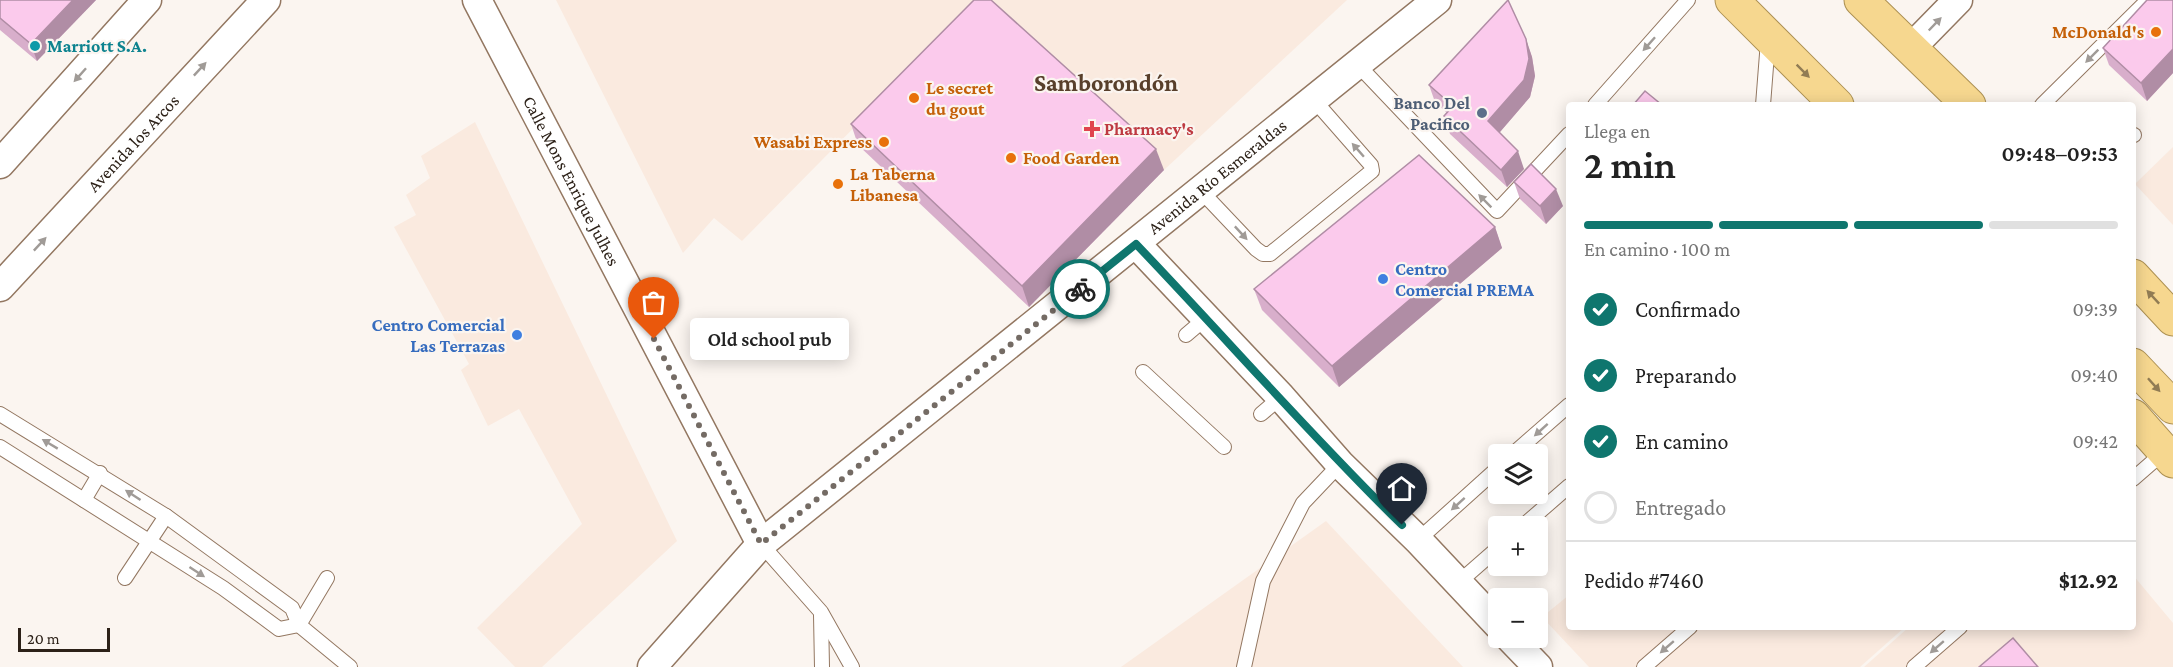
<!DOCTYPE html>
<html lang="es">
<meta charset="utf-8">
<style>
body{margin:0;font-family:"Crimson Pro",serif;background:#f6f6f6;color:#222;height:100vh;display:flex;flex-direction:column;font-size:22px;white-space:nowrap}
*{box-sizing:border-box;margin:0}
p{font-size:20px;color:#767676}
.icon{flex:none;width:33px;height:33px;fill:none;stroke:currentColor;stroke-width:2;stroke-linecap:round;stroke-linejoin:round}
.map{position:relative;flex:1;overflow:hidden}
.drawer{position:absolute;left:1566px;top:102px;width:570px;height:528px;display:flex;flex-direction:column;background:#fff;border-radius:6px;box-shadow:0 3px 15px #0003}
.drawer>*{flex:none}
.controls{position:absolute;left:1488px;top:444px;display:grid;gap:12px}
.controls a{display:grid;place-items:center;width:60px;height:60px;border-radius:6px;background:#fff;box-shadow:0 3px 15px #0003;font-size:30px}
.scale{position:absolute;left:18px;bottom:15px;width:92px;box-sizing:border-box;padding-left:6px;border:3px solid #2c2118;border-top:0;font-size:16px;line-height:21px;white-space:nowrap;color:#2c2118;-webkit-text-stroke:4px #fbf5f0;paint-order:stroke}
.pin{position:absolute;display:grid;place-items:center;width:51px;height:51px;color:#fff;margin:-62px -26px;border-radius:50% 50% 50% 0;rotate:-45deg;box-shadow:0 0 6px #0007}
.pin .icon{rotate:45deg}
.courier{position:absolute;display:grid;place-items:center;width:60px;height:60px;margin:-30px;border:4px solid #0f766e;border-radius:50%;background:#fff;color:#222;box-shadow:0 2px 8px #0007}
.bubble{position:absolute;height:42px;border-radius:6px;background:#fff;box-shadow:0 3px 15px #0003;font-size:20px;font-weight:600;line-height:42px;text-align:center}
.head em{font-style:normal;font-weight:600}
.head div{display:flex;flex-direction:column-reverse}
.head{display:flex;align-items:center;justify-content:space-between;height:102px;padding:0 18px}
h1{font-size:39px;font-weight:600;line-height:45px}
.bar{display:grid;grid-template-columns:repeat(4,1fr);gap:9px 6px;align-content:center;height:72px;padding:0 18px}
.bar i{height:8px;border-radius:4px;background:#e0e0e0}
.bar .selected{background:#0f766e}
.bar p{grid-column:span 4}
.line{display:flex;align-items:center;gap:15px;padding:0 18px;border-top:2px solid #e0e0e0}
.line div{flex:1}
ol{padding:0 18px;list-style:none}
li{display:flex;align-items:center;gap:18px;height:66px}
li p{margin-inline-start:auto}
li .icon{padding:6px;border-radius:50%;background:#0f766e;color:#fff;stroke-width:4}
li:last-child{color:#767676}
li i{width:33px;height:33px;border:3px solid #e0e0e0;border-radius:50%}
.map>svg:first-child{display:block}
.built{fill:#faeadf}
.lines{fill:none;stroke-linecap:round;stroke-linejoin:round}
.service-casing{stroke:#937761;stroke-width:16}
.minor-casing{stroke:#937761;stroke-width:31}
.trunk-casing{stroke:#ad9153;stroke-width:35}
.service{stroke:#fff;stroke-width:14}
.minor{stroke:#fff;stroke-width:28}
.trunk{stroke:#f6d78f;stroke-width:33}
.wall{fill:#d8aecb}
.shaded-wall{fill:#b08da5}
.building{fill:#fbcaec;stroke:#b08da5;stroke-width:1.5}
.oneway{fill:#a09b97}
.oneway2{fill:#917c54}
.done{stroke:#746b64;stroke-width:6;stroke-dasharray:0 10.8}
.route{stroke:#0f766e;stroke-width:8}
.food-dot{fill:#e8710a;stroke:#fbf5f0;stroke-width:2}
.culture-dot{fill:#0f9aa8;stroke:#fbf5f0;stroke-width:2}
.service-dot{fill:#5c6f8a;stroke:#fbf5f0;stroke-width:2}
.health-dot{fill:#e0444e;stroke:#fbf5f0;stroke-width:2}
.shop-dot{fill:#3f7fe0;stroke:#fbf5f0;stroke-width:2}
.labels{text-anchor:middle;stroke-width:4.5;stroke-linejoin:round;paint-order:stroke}
.food-label{font-size:18px;font-weight:bold;fill:#c56008;stroke:#fbf5f0;text-anchor:start}
.culture-label{font-size:18px;font-weight:bold;fill:#0d838f;stroke:#fbf5f0;text-anchor:start}
.service-label{font-size:18px;font-weight:bold;fill:#4e5e75;stroke:#fbf5f0;text-anchor:end}
.health-label{font-size:18px;font-weight:bold;fill:#be3a42;stroke:#fbf5f0;text-anchor:start}
.street-label{font-size:18px;fill:#2c2118;stroke:#fbf5f0}
.shop-label{font-size:18px;font-weight:bold;fill:#366cbe;stroke:#fbf5f0;text-anchor:start}
.district-label{font-size:24px;font-weight:bold;fill:#583f2b;stroke:#fbf5f0}
</style>
<div class="map">
<svg width="2173" height="667" viewBox="0 0 2173 667">
<rect width="100%" height="100%" fill="#fbf5f0"/>
<g class="built">
<path d="M 556,0 L 980,0 L 742,241 L 714,218 L 683,253 Z"/>
<path d="M 984,0 L 1347,0 L 1164,170 Z"/>
<path d="M 475,122 L 677,541 L 542,667 L 515,667 L 477,628 L 582,524 L 519,409 L 488,426 L 461,370 L 469,364 L 394,227 L 416,215 L 406,195 L 430,178 L 421,156 Z"/>
<path d="M 2173,147 L 2173,225 L 2135,184 Z"/>
<path d="M 1326,521 L 1463,667 L 1121,667 Z"/>
<path d="M 2133,575 L 2173,623 L 2173,667 L 1864,667 L 1909,627 L 2133,627 Z"/>
<path d="M 1569,595 L 1569,627 L 1905,627 L 1860,667 L 1589,667 L 1542,617 Z"/>
</g>
<g class="lines">
<g class="service-casing">
<g id="service">
<path d="M 1358,65 L 1497,211 L 1569,134"/>
<path d="M 1595,105 L 1688,0"/>
<path d="M 1763,105 L 1768,41"/>
<path d="M 2042,105 L 2148,0"/>
<path d="M 2133,135 L 2134,135"/>
<path d="M 1201,191 L 1256,249 L 1263,254 L 1270,254 L 1372,171 L 1371,165 L 1314,100"/>
<path d="M 1186,335 L 1206,318"/>
<path d="M 1143,372 L 1224,447"/>
<path d="M 0,414 L 166,516 L 292,608 L 299,625 L 350,667"/>
<path d="M 1261,414 L 1281,397"/>
<path d="M 0,447 L 223,588 L 279,629 L 299,625 L 327,578"/>
<path d="M 1513,454 L 1569,405"/>
<path d="M 2133,479 L 2164,452"/>
<path d="M 84,500 L 100,473"/>
<path d="M 1523,526 L 1569,486"/>
<path d="M 1418,540 L 1498,468"/>
<path d="M 761,544 L 821,612 L 852,667"/>
<path d="M 125,578 L 166,516"/>
<path d="M 1458,583 L 1498,548"/>
<path d="M 821,615 L 822,667"/>
<path d="M 1244,667 L 1263,581 L 1303,503 L 1340,464"/>
<path d="M 1644,667 L 1690,627"/>
<path d="M 1914,667 L 1960,627"/>
</g>
</g>
<g class="minor-casing">
<g id="minor">
<path id="s1" d="M 477,0 L 761,544"/>
<path d="M 1911,48 L 1958,0"/>
<path d="M 0,164 L 147,0"/>
<path d="M 1136,244 L 1281,397 L 1340,464 L 1418,540 L 1498,625"/>
<path id="s2" d="M 0,287 L 266,0"/>
<path d="M 1510,638 L 1538,667"/>
<path id="s3" d="M 652,667 L 761,544 L 1437,0"/>
</g>
</g>
<g class="trunk-casing">
<g id="trunk">
<path d="M 1732,0 L 1837,105"/>
<path d="M 1861,0 L 1969,105"/>
<path d="M 2133,276 L 2173,319"/>
<path d="M 2133,365 L 2173,407"/>
<path d="M 2133,416 L 2173,461"/>
</g>
</g>
<use href="#service" class="service"/>
<use href="#minor" class="minor"/>
<use href="#trunk" class="trunk"/>
</g>
<g class="wall">
<path d="M 0,0 L 96,0 L 37,61 L 0,30 Z"/>
<path d="M 2173,0 L 2173,73 L 2147,101 L 2109,65 L 2103,48 Z"/>
<path d="M 1526,39 L 1532,57 L 1535,76 L 1530,97 L 1499,133 L 1524,169 L 1507,187 L 1450,134 L 1444,116 L 1447,113 L 1435,102 L 1429,85 Z"/>
<path d="M 851,124 L 1164,170 L 1029,307 L 858,145 Z"/>
<path d="M 1514,182 L 1563,206 L 1546,224 L 1520,199 Z"/>
<path d="M 1495,227 L 1502,248 L 1339,387 L 1262,310 L 1254,289 Z"/>
</g>
<g class="shaded-wall">
<path d="M 73,0 L 96,0 L 37,61 L 31,44 Z"/>
<path d="M 1526,39 L 1532,57 L 1535,76 L 1530,97 L 1494,139 L 1488,121 Z"/>
<path d="M 2173,49 L 2173,73 L 2147,101 L 2141,83 Z"/>
<path d="M 1156,149 L 1164,170 L 1029,307 L 1022,286 Z"/>
<path d="M 1518,151 L 1524,169 L 1507,187 L 1501,170 Z"/>
<path d="M 1556,189 L 1563,206 L 1546,224 L 1540,206 Z"/>
<path d="M 1495,227 L 1502,248 L 1339,387 L 1332,366 Z"/>
</g>
<g class="building">
<path d="M 0,0 L 73,0 L 31,44 L 0,18 Z"/>
<path d="M 974,0 L 991,0 L 1156,149 L 1022,286 L 851,124 Z"/>
<path d="M 1508,0 L 1526,39 L 1529,59 L 1524,80 L 1488,121 L 1518,151 L 1501,170 L 1444,116 L 1453,106 L 1429,85 Z"/>
<path d="M 2147,0 L 2173,0 L 2173,49 L 2141,83 L 2103,48 Z"/>
<path d="M 1645,91 L 1662,105 L 1633,105 Z"/>
<path d="M 1419,155 L 1495,227 L 1332,366 L 1254,289 Z"/>
<path d="M 1531,164 L 1556,189 L 1540,206 L 1514,182 Z"/>
<path d="M 2013,638 L 2038,667 L 1979,667 Z"/>
</g>
<defs><path id="oneway-solid" d="M-6-.8H1V-3.2L6.5 0L1 3.2V.8H-6Z" transform="scale(1.5)"/></defs>
<g class="oneway">
<use href="#oneway-solid" transform="translate(1935 24) rotate(-46)"/>
<use href="#oneway-solid" transform="translate(1649 44) rotate(132)"/>
<use href="#oneway-solid" transform="translate(2092 56) rotate(135)"/>
<use href="#oneway-solid" transform="translate(200 69) rotate(-47)"/>
<use href="#oneway-solid" transform="translate(80 75) rotate(132)"/>
<use href="#oneway-solid" transform="translate(1358 150) rotate(-131)"/>
<use href="#oneway-solid" transform="translate(1485 201) rotate(-135)"/>
<use href="#oneway-solid" transform="translate(1241 233) rotate(47)"/>
<use href="#oneway-solid" transform="translate(40 244) rotate(-47)"/>
<use href="#oneway-solid" transform="translate(1541 430) rotate(138)"/>
<use href="#oneway-solid" transform="translate(50 444) rotate(-149)"/>
<use href="#oneway-solid" transform="translate(133 495) rotate(-147)"/>
<use href="#oneway-solid" transform="translate(1458 504) rotate(138)"/>
<use href="#oneway-solid" transform="translate(197 572) rotate(33)"/>
<use href="#oneway-solid" transform="translate(1667 647) rotate(139)"/>
<use href="#oneway-solid" transform="translate(1937 647) rotate(139)"/>
</g>
<g class="oneway2">
<use href="#oneway-solid" transform="translate(1803 71) rotate(45)"/>
<use href="#oneway-solid" transform="translate(2153 297) rotate(-133)"/>
<use href="#oneway-solid" transform="translate(2154 385) rotate(48)"/>
</g>
<g class="lines">
<path class="done" d="M 654,339 L 761,544 L 1080,289"/>
<path class="route" d="M 1080,289 L 1136,244 C 1225,337 1310,435 1402,525"/>
</g>
<g class="food-dot">
<circle cx="2156" cy="32" r="6"/>
<circle cx="914" cy="98" r="6"/>
<circle cx="884" cy="142" r="6"/>
<circle cx="1011" cy="158" r="6"/>
<circle cx="838" cy="184" r="6"/>
</g>
<circle class="culture-dot" cx="35" cy="46" r="6"/>
<circle class="service-dot" cx="1482" cy="113" r="6"/>
<path class="health-dot" d="M1089 120h6v6h6v6h-6v6h-6v-6h-6v-6h6z"/>
<g class="shop-dot">
<circle cx="1383" cy="279" r="6"/>
<circle cx="517" cy="335" r="6"/>
</g>
<g class="labels">
<g class="food-label">
<text x="2144" y="38" text-anchor="end">McDonald's</text>
<text x="926" y="94">Le secret<tspan x="926" dy="21">du gout</tspan></text>
<text x="872" y="148" text-anchor="end">Wasabi Express</text>
<text x="1023" y="164">Food Garden</text>
<text x="850" y="180">La Taberna<tspan x="850" dy="21">Libanesa</tspan></text>
</g>
<g class="culture-label">
<text x="47" y="52">Marriott S.A.</text>
</g>
<g class="service-label">
<text x="1470" y="109">Banco Del<tspan x="1470" dy="21">Pacifico</tspan></text>
</g>
<g class="health-label">
<text x="1104" y="135">Pharmacy's</text>
</g>
<g class="street-label">
<text dy="6" stroke="none"><textPath href="#s2" startOffset="196">Avenida los Arcos</textPath></text>
<text dy="6" stroke="none"><textPath href="#s3" startOffset="750">Avenida Río Esmeraldas</textPath></text>
<text dy="6" stroke="none"><textPath href="#s1" startOffset="204">Calle Mons Enrique Julhes</textPath></text>
</g>
<g class="shop-label">
<text x="1395" y="275">Centro<tspan x="1395" dy="21">Comercial PREMA</tspan></text>
<text x="505" y="331" text-anchor="end">Centro Comercial<tspan x="505" dy="21">Las Terrazas</tspan></text>
</g>
<g class="district-label">
<text x="1106" y="91">Samborondón</text>
</g>
</g>
</svg>
<div class="controls">
<a><svg class="icon" aria-label="layers" viewBox="0 0 24 24"><path d="M12 4l9 5-9 5-9-5zM3 14l9 5 9-5"/></svg></a>
<a>+</a>
<a>−</a>
</div>
<div class="scale">20 m</div>
<div class="pin" style="left:654px;top:339px;background:#ea580c"><svg class="icon" aria-label="bag" viewBox="0 0 24 24"><path d="M5 8h14l-1 12H6zM9 8a3 3 0 0 1 6 0"/></svg></div>
<div class="pin" style="left:1402px;top:525px;background:#1f2937"><svg class="icon" aria-label="home" viewBox="0 0 24 24"><path d="M3 11l9-7 9 7M6 9v11h12V9"/></svg></div>
<div class="courier" style="left:1080px;top:289px"><svg class="icon" aria-label="bike" viewBox="0 0 24 24"><circle cx="6" cy="16" r="4"/><circle cx="18" cy="16" r="4"/><path d="M6 16l4-8h5l3 8M10 8l3 8H6M13 5h3"/></svg></div>
<div class="bubble" style="left:690px;top:318px;width:159px">Old school pub</div>
<section class="drawer">
<div class="head"><div><h1>2 min</h1><p>Llega en</p></div><em>09:48–09:53</em></div>
<div class="bar"><i class="selected"></i><i class="selected"></i><i class="selected"></i><i></i><p>En camino · 100 m</p></div>
<ol>
<li><svg class="icon" aria-label="check" viewBox="0 0 24 24"><path d="M5 12l5 5 9-10"/></svg>Confirmado<p>09:39</p></li>
<li><svg class="icon" aria-label="check" viewBox="0 0 24 24"><path d="M5 12l5 5 9-10"/></svg>Preparando<p>09:40</p></li>
<li><svg class="icon" aria-label="check" viewBox="0 0 24 24"><path d="M5 12l5 5 9-10"/></svg>En camino<p>09:42</p></li>
<li><i></i>Entregado</li>
</ol>
<div class="line" style="height:78px"><div>Pedido #7460</div><b>$12.92</b></div>
</section>
</div>
